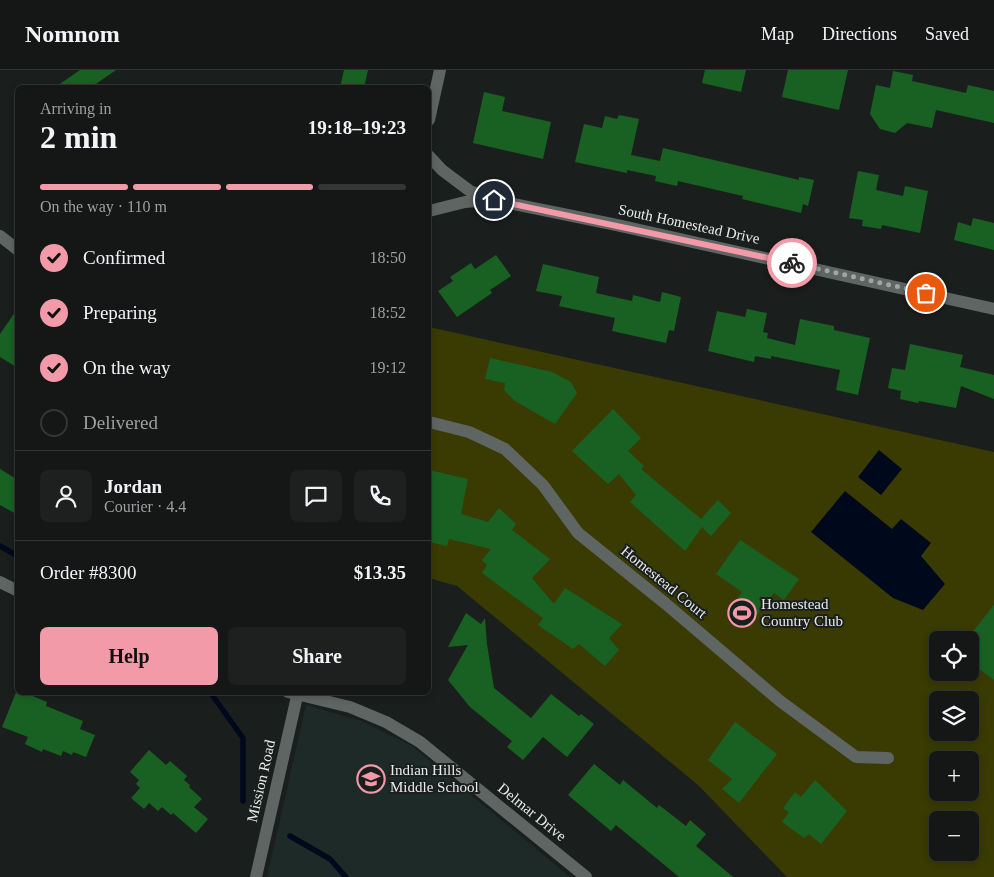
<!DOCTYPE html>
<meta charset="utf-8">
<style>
body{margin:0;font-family:"Times New Roman",serif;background:#1d201f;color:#f1f3f6;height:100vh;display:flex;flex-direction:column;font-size:19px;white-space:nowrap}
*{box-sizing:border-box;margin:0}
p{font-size:16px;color:#9d9fa1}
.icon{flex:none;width:28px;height:28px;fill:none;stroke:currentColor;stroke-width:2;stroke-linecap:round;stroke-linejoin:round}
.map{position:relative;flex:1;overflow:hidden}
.panel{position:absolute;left:15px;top:15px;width:416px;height:610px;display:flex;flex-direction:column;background:#141716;border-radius:8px;box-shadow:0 2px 8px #0003,0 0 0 1px #333635}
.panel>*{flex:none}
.controls{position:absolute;left:929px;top:561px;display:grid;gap:10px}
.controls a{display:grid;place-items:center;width:50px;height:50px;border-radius:8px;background:#141716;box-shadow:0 2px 8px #0003,0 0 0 1px #333635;font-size:25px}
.pin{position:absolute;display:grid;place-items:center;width:42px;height:42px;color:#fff;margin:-21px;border:2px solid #fff;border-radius:50%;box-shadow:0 1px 5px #0007}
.courier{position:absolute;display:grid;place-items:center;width:50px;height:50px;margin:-25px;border:4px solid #f39aa9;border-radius:50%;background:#fff;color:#222;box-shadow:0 1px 6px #0007}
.head em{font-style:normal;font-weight:700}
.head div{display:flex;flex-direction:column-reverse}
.head{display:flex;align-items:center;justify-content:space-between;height:85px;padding:0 25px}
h1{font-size:32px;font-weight:700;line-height:38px}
.bar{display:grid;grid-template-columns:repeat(4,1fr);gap:8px 5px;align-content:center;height:60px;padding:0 25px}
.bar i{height:6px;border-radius:4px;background:#333635}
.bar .active{background:#f39aa9}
.bar p{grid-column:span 4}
.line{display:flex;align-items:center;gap:12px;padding:0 25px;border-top:1px solid #333635}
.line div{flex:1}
.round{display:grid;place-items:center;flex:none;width:52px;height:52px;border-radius:8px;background:#1d201f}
ol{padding:0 25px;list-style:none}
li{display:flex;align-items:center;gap:15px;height:55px}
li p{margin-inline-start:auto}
li .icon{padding:5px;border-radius:50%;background:#f39aa9;color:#111;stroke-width:4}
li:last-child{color:#9d9fa1}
li i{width:28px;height:28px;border:2px solid #333635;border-radius:50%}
.cta{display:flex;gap:10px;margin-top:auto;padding:10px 25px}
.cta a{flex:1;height:58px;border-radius:8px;background:#f39aa9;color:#111;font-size:20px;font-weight:700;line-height:58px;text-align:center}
.cta a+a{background:#1d201f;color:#f1f3f6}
header{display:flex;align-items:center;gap:30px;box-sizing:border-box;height:70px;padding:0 25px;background:#141716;border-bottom:1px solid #333635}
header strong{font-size:24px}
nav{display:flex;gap:28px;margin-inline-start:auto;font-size:18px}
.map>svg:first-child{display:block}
.built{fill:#1e2a27}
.green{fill:#393b03;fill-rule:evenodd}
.water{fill:#00091b}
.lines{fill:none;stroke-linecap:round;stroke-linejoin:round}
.stream{stroke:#00091b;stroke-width:5.5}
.building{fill:#196123}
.minor{stroke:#5f6563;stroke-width:12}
.secondary{stroke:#5f6563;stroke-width:12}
.done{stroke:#a0a4a3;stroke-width:5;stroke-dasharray:0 9}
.route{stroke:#f39aa9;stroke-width:6}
.labels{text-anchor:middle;stroke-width:4;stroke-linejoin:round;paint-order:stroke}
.street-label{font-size:15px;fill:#e8ebea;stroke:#1a1f1e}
.poi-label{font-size:15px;fill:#e8ebea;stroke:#1a1f1e;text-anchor:start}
</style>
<header>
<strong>Nomnom</strong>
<nav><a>Map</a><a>Directions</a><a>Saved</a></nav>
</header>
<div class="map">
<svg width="994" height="807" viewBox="0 0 994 807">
<rect width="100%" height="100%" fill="#1a1f1e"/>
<path class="built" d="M 306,635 L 361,651 L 412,676 L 570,807 L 267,807 Z"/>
<path class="green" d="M 429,257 L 994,382 L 994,807 L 787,807 L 698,715 L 457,516 L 429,508 ZM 938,570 L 970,570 L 970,602 L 938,602 ZM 938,630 L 970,630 L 970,662 L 938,662 ZM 938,690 L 970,690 L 970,722 L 938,722 ZM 938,750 L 970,750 L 970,782 L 938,782 Z"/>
<g class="water">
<path d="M 879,380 L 902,399 L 881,425 L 858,407 Z"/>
<path d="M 845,421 L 892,459 L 901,449 L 931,473 L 921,486 L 945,514 L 923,540 L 893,528 L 811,462 Z"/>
</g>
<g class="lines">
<g class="stream">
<path d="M 0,476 L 18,486"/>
<path d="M 210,622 L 243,668 L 243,731"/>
<path d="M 290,766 L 330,789 L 346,807"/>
</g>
</g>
<g class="building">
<path d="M 80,0 L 116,0 L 90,18 L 54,18 Z"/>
<path d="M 344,0 L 368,0 L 364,18 L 340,18 Z"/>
<path d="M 705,0 L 746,0 L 741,22 L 702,13 Z"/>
<path d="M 788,0 L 848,0 L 839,40 L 782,27 Z"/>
<path d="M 893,1 L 913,5 L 912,11 L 966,23 L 968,15 L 994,21 L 994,53 L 936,40 L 932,58 L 907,53 L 895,63 L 880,59 L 870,44 L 876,15 L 890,18 Z"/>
<path d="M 484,22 L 505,27 L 502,41 L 551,52 L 543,89 L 473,73 Z"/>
<path d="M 619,45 L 639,49 L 631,85 L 660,91 L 663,78 L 799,110 L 799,107 L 814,110 L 808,136 L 803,134 L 801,143 L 742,129 L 743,126 L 678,111 L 677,116 L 655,111 L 656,106 L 627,100 L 627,103 L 575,92 L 584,54 L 602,58 L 605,46 L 617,49 Z"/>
<path d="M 858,101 L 879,105 L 876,120 L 903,126 L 905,116 L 928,121 L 920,163 L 882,155 L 881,159 L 862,156 L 863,150 L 849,148 Z"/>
<path d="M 973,148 L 994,153 L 994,180 L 954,170 L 958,152 L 971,156 Z"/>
<path d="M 496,185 L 511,206 L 490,220 L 492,223 L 457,247 L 438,221 L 453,211 L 450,207 L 471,193 L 475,199 Z"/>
<path d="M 543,194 L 599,207 L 596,223 L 632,231 L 633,225 L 660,232 L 662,222 L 681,227 L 674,261 L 669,260 L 666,273 L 612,261 L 615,248 L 559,236 L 562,226 L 536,221 Z"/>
<path d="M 18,238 L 18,298 L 0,287 L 0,264 Z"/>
<path d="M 747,239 L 767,243 L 763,262 L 768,263 L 767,268 L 795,275 L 800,249 L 834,256 L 834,260 L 870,268 L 858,325 L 836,320 L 840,300 L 771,286 L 771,289 L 755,286 L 754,292 L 708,281 L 717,241 L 745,247 Z"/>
<path d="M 910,274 L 963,285 L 960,297 L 994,305 L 994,329 L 961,316 L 956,338 L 919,331 L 918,333 L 900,329 L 901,321 L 888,318 L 892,298 L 905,300 Z"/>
<path d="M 490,288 L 552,302 L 571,312 L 577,323 L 555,354 L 515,331 L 504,320 L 505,313 L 485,309 Z"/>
<path d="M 613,339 L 641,368 L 628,381 L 644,396 L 641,399 L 701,449 L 718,430 L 731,443 L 711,466 L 702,457 L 685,481 L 630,432 L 636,425 L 619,404 L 608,414 L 572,381 Z"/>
<path d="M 0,399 L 18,410 L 18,445 L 0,435 Z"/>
<path d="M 429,400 L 468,409 L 461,444 L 488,452 L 499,438 L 516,454 L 512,460 L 550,489 L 532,508 L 554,534 L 565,518 L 622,554 L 609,568 L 619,580 L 605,596 L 579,574 L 573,579 L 538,555 L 543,548 L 482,503 L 487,495 L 482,490 L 491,479 L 449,469 L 447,476 L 429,472 Z"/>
<path d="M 740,470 L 799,509 L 784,530 L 774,523 L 757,545 L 737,530 L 742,522 L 716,504 Z"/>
<path d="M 994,535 L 994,610 L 970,592 L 970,565 Z"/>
<path d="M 466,543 L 481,554 L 485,548 L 487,574 L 494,618 L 531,648 L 551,624 L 579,646 L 581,644 L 594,654 L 567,687 L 543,667 L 523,690 L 507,677 L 512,671 L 470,637 L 448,610 L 468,575 L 448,577 Z"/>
<path d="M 17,620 L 18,622 L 23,622 L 47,632 L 46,636 L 83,651 L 80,659 L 95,665 L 86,687 L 73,682 L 72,685 L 63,681 L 61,686 L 43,679 L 42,682 L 25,674 L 28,667 L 2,657 Z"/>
<path d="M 735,652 L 777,684 L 739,733 L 722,719 L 732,709 L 708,690 Z"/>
<path d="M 149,680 L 166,695 L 170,691 L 187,706 L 184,710 L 190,715 L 189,717 L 202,729 L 194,737 L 208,749 L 196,763 L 173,743 L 171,745 L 162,737 L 158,741 L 149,733 L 144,739 L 131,728 L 140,718 L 136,714 L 139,710 L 130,702 Z"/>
<path d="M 594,694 L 620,715 L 623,710 L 657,738 L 659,735 L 686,756 L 690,750 L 706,764 L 696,776 L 733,807 L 679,807 L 616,755 L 611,761 L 568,725 Z"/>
<path d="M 815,710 L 847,741 L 821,774 L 809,764 L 804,768 L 782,752 L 789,742 L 783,738 L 795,722 L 801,727 Z"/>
</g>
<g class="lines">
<g class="minor">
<path d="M 429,86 L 442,100 L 470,121 L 494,130 L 612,154 L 994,239"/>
<path d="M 429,141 L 465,132 L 489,130"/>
<path d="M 0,166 L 18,180"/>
<path d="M 429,352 L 469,362 L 505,379 L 543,415 L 578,463 L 666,534 L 780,631 L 856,687 L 888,688"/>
<path d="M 0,512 L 18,521"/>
<path d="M 288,622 L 350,637 L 386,652 L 420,672 L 586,807"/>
</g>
<g class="secondary">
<path d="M 429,50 L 440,0"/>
<path d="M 256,807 L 298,622"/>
</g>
</g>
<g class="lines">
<path class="done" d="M 792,193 L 926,223"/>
<path class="route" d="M 494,130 L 792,193"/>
</g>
<defs>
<g id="stadium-ring" transform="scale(1.4375)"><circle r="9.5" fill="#1a1f1e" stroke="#f39aa9" stroke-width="1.5"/><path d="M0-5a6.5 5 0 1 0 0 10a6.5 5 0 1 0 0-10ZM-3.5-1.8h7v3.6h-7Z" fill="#f39aa9"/></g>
<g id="school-ring" transform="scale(1.4375)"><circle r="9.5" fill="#1a1f1e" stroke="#f39aa9" stroke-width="1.5"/><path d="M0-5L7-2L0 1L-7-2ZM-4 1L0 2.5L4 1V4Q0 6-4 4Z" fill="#f39aa9"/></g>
</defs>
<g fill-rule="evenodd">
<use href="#stadium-ring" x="742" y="543"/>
<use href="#school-ring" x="371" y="709"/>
</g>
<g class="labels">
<g class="street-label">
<text transform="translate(689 154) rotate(12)" y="5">South Homestead Drive</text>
<text transform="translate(664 512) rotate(39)" y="5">Homestead Court</text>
<text transform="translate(261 711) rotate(-77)" y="5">Mission Road</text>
<text transform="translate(532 742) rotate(39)" y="5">Delmar Drive</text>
</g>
<g class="poi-label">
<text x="761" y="539">Homestead<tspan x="761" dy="17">Country Club</tspan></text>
<text x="390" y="705">Indian Hills<tspan x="390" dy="17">Middle School</tspan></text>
</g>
</g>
</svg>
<div class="controls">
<a><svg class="icon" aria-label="locate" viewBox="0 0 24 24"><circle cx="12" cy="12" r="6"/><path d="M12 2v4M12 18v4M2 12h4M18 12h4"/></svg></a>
<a><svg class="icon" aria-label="layers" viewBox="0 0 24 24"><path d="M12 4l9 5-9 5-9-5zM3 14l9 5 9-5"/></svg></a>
<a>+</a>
<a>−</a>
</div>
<div class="pin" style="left:926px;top:223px;background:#ea580c"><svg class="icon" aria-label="bag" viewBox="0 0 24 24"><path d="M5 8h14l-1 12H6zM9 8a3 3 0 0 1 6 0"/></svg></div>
<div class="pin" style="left:494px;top:130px;background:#1f2937"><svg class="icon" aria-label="home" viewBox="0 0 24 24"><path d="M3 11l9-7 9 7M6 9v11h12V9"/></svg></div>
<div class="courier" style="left:792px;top:193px"><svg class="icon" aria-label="bike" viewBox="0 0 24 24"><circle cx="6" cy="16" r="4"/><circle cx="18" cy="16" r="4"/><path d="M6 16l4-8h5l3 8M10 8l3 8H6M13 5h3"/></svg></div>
<section class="panel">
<div class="head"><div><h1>2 min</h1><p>Arriving in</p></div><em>19:18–19:23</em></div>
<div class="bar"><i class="active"></i><i class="active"></i><i class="active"></i><i></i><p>On the way · 110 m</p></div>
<ol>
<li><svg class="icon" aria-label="check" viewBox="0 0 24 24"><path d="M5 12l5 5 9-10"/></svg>Confirmed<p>18:50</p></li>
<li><svg class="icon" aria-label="check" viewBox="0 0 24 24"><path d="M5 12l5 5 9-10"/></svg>Preparing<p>18:52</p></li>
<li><svg class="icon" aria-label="check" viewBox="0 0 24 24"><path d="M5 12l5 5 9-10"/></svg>On the way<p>19:12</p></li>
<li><i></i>Delivered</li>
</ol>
<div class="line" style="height:90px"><a class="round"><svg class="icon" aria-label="person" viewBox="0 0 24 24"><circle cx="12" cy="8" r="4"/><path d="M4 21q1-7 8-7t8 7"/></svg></a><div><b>Jordan</b><p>Courier · 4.4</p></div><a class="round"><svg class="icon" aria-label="chat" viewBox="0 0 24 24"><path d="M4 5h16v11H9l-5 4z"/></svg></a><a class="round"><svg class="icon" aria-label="phone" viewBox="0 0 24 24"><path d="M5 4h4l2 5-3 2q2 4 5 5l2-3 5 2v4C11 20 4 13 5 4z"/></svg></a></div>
<div class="line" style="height:65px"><div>Order #8300</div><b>$13.35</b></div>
<div class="cta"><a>Help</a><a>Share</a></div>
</section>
</div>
